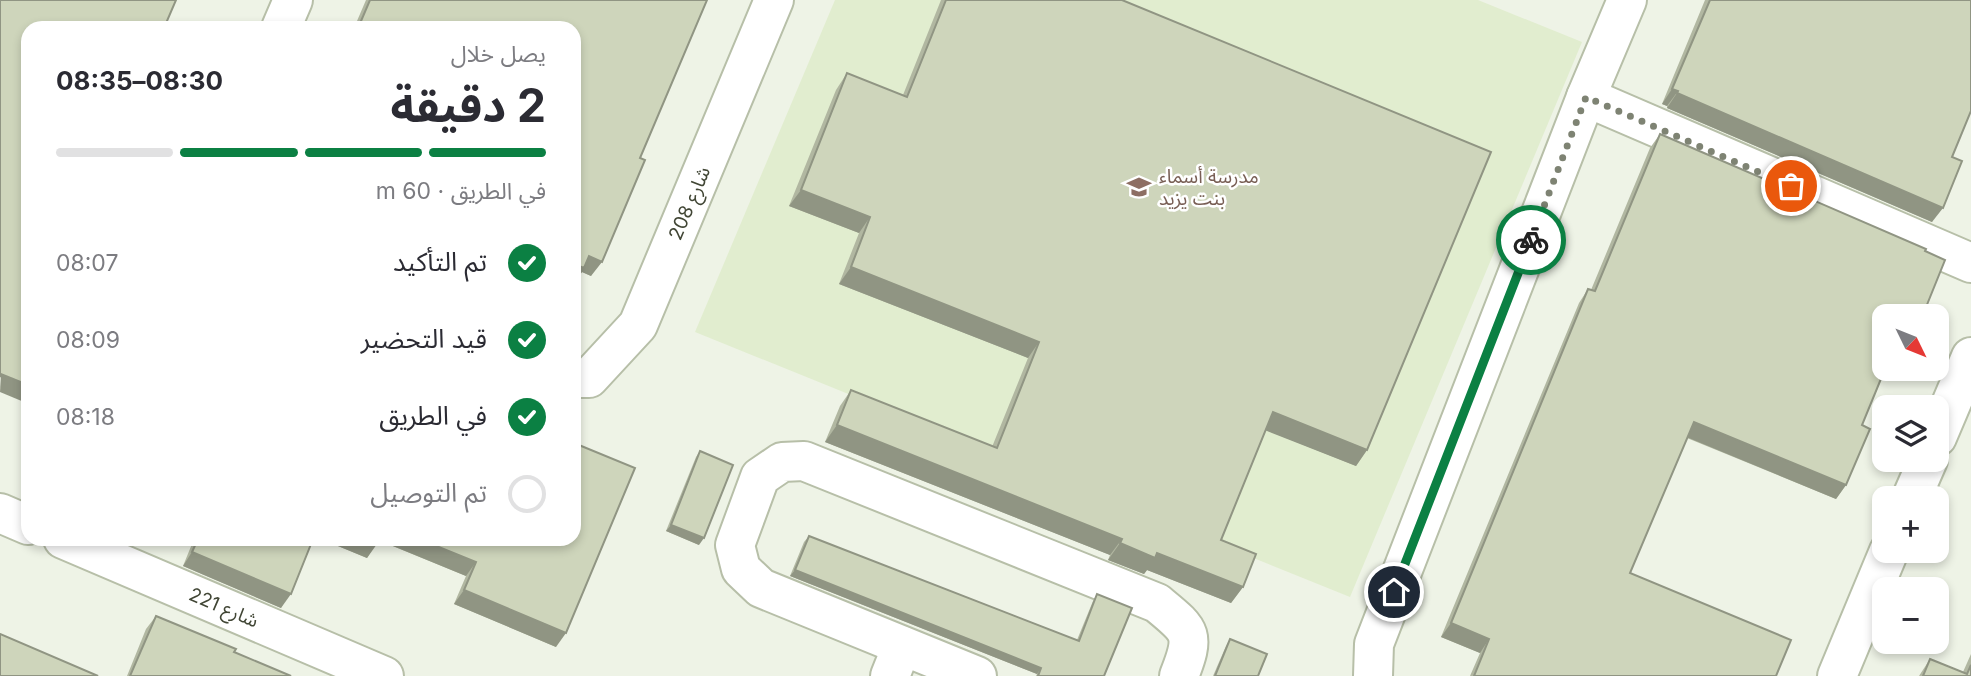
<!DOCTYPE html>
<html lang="ar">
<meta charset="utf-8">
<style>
body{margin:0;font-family:Inter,"Noto Sans Arabic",sans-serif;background:#f7f7f7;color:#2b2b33;direction:rtl;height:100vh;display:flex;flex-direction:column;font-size:26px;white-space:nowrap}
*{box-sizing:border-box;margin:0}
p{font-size:23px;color:#7c7c81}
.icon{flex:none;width:38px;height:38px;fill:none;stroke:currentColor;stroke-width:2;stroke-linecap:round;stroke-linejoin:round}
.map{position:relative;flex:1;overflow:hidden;direction:ltr}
.panel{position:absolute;left:21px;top:21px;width:560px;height:525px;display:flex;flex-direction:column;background:#fff;border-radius:21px;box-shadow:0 4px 10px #0003;direction:rtl}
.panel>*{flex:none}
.needle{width:46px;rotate:133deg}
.controls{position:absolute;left:1872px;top:304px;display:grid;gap:14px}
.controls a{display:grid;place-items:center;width:77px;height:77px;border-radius:14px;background:#fff;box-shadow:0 4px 10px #0003;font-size:35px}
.pin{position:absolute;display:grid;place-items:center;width:60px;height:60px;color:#fff;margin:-30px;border:4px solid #fff;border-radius:50%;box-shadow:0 2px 7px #0007}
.courier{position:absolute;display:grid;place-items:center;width:70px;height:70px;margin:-35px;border:5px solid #0b8043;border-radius:50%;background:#fff;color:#222;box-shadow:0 2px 9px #0007}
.head em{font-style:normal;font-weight:700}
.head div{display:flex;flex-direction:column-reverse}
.head{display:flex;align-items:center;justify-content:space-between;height:119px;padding:0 35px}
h1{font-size:46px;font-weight:700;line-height:52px}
.bar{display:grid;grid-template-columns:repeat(4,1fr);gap:10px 7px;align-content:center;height:84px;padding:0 35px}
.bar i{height:9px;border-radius:5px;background:#e1e1e2}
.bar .on{background:#0b8043}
.bar p{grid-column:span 4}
ol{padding:0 35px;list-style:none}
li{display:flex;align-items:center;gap:21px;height:77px}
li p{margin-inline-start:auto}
li .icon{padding:7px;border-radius:50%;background:#0b8043;color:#fff;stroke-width:4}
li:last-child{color:#7c7c81}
li i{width:38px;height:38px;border:4px solid #e1e1e2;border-radius:50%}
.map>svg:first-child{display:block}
.education{fill:#e1edcf}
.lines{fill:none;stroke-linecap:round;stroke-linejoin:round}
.minor-casing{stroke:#b7bfa8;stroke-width:42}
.minor{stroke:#fff;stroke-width:38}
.wall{fill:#b1b7a1}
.shaded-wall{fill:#909583}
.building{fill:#ced5bb;stroke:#909583;stroke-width:2}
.done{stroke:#7e8373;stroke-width:7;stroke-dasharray:0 12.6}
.route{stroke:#0b8043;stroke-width:9}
.labels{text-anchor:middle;stroke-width:5;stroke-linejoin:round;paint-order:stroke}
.education-label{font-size:19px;fill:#785e54;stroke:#fff;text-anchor:start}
.street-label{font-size:19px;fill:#414635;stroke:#fff}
</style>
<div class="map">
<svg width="1971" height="676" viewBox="0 0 1971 676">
<rect width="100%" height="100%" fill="#eef3e6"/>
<path class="education" d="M 835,0 L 1478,0 L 1582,42 L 1350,597 L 695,332 Z"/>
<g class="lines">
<g class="minor-casing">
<g id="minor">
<path d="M 281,28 L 293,0"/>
<path d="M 1586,97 L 1971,263"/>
<path d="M 574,378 L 589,378 L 638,325 L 774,0"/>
<path d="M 1937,437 L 1971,357"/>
<path d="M 1911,499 L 1928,460"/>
<path d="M 0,513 L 28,525"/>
<path d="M 63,539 L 384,676"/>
<path d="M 890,676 L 902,646"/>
<path d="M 977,676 L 761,588 L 741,569 L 735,545 L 760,477 L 782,462 L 804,461 L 1157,603 C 1191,631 1196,633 1179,676"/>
<path d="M 1373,676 L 1374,644 L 1586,97 L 1627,0"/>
<path d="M 1837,676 L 1889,551"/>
</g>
</g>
<use href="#minor" class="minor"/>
</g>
<g class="wall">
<path d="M 366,0 L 707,0 L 640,158 L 591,276 L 582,272 L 574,283 L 574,28 L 354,28 Z"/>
<path d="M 941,0 L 1122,0 L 1367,450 L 1356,466 L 1266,430 L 1221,540 L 1243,587 L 1231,603 L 1147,570 L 1144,574 L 1108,560 L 1110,555 L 825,442 L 840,406 L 851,390 L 992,447 L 1028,358 L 839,284 L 859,233 L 789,206 L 836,90 L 847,73 L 903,95 Z"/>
<path d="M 1705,0 L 1971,0 L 1952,157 L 1932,222 L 1667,108 L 1667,106 L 1662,104 Z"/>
<path d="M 1660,134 L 1885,369 L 1897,369 L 1894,374 L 1885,371 L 1862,425 L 1846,485 L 1836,499 L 1687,438 L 1630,573 L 1776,676 L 1470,676 L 1480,653 L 1441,637 L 1579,303 L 1588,289 L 1591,290 L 1650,148 Z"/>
<path d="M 700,451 L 699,545 L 666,531 L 696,457 Z"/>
<path d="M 809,536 L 1077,640 L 1093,601 L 1097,594 L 1104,676 L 1036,676 L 1037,674 L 790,576 L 804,542 Z"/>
<path d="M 194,539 L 313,539 L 281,608 L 183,566 Z"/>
<path d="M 321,539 L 574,539 L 556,647 L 454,604 L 466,576 L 378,540 L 367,558 Z"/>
<path d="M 156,616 L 234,652 L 291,676 L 127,676 L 146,629 Z"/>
<path d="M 1230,639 L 1258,676 L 1213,676 L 1226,646 Z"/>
<path d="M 1971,654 L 1971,676 L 1919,676 L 1930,659 L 1963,672 Z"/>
</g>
<g class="shaded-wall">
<path d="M 1672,89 L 1678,91 L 1667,106 L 1662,104 Z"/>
<path d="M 1677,93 L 1943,208 L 1932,222 L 1667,108 Z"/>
<path d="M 801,190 L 870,217 L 859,233 L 789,206 Z"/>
<path d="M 589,256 L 602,262 L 591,276 L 582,272 L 574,283 L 574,264 Z"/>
<path d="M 851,267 L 1039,342 L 1028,358 L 839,284 Z"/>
<path d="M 1881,369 L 1897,369 L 1894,374 Z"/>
<path d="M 1,374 L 28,385 L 28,400 L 24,402 L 0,392 Z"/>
<path d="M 1273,412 L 1367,450 L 1356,466 L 1262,429 Z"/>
<path d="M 1694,422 L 1846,485 L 1836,499 L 1684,436 Z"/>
<path d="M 837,425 L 1122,539 L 1110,555 L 825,442 Z"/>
<path d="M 671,525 L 704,538 L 699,545 L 666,531 Z"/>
<path d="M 321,539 L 365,539 L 377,544 L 367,558 Z"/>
<path d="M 376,539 L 419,539 L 476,562 L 466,576 Z"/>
<path d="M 1120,543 L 1157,553 L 1243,587 L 1231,603 L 1147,570 L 1144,574 L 1108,560 Z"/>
<path d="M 192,552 L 291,594 L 281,608 L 183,566 Z"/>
<path d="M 795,570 L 1041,668 L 1037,674 L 790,576 Z"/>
<path d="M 464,590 L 566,633 L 556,647 L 454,604 Z"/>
<path d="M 1451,623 L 1489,639 L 1480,653 L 1441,637 Z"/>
</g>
<g class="building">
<path d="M 0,0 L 176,0 L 164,28 L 28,28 L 28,385 L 1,374 L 0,377 Z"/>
<path d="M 370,0 L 707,0 L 640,158 L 645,160 L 602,262 L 589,256 L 584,268 L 574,264 L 574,28 L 358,28 Z"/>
<path d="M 946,0 L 1122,0 L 1491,152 L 1367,450 L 1273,412 L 1221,540 L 1256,554 L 1243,587 L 1157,553 L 1155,558 L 1120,543 L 1122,539 L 837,425 L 851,390 L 997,448 L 1039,342 L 851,267 L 870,217 L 801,190 L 847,73 L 907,97 Z"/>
<path d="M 1710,0 L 1971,0 L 1971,111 L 1952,157 L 1962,161 L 1943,208 L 1677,93 L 1678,91 L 1672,89 Z"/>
<path d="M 1660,134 L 1926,249 L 1925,251 L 1945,260 L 1922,317 L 1885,317 L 1885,369 L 1862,425 L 1870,429 L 1846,485 L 1694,422 L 1630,573 L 1791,640 L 1776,676 L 1474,676 L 1489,639 L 1451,623 L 1588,289 L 1595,291 Z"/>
<path d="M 574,443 L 635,468 L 566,633 L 464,590 L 476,562 L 419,539 L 574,539 Z"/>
<path d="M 700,451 L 733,465 L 704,538 L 671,525 Z"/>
<path d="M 809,536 L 1079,641 L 1097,594 L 1132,608 L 1104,676 L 1038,676 L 1041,668 L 795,570 Z"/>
<path d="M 198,539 L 313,539 L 291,594 L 192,552 Z"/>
<path d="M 365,539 L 379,539 L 377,544 Z"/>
<path d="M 156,616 L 236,649 L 234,652 L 291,676 L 130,676 Z"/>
<path d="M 0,634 L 98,676 L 0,676 Z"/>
<path d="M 1230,639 L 1267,654 L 1258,676 L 1215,676 Z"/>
<path d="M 1930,659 L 1967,674 L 1971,665 L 1971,676 L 1923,676 Z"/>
</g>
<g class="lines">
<path class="done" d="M 1531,240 L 1586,97 L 1791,186"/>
<path class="route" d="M 1394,592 L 1531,240"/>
</g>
<defs>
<g id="school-bare" transform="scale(1.89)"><path d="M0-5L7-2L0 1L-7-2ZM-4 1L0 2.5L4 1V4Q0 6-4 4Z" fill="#8d6e63" stroke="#fff" stroke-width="2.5" paint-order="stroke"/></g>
</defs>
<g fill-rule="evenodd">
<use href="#school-bare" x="1139" y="187"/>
</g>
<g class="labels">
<g class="education-label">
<text x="1159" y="183">مدرسة أسماء<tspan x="1159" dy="22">بنت يزيد</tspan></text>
</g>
<g class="street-label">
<text transform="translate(689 203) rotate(-67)" y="7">شارع 208</text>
<text transform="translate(224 607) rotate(23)" y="7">شارع 221</text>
</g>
</g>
</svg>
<div class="controls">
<a><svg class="needle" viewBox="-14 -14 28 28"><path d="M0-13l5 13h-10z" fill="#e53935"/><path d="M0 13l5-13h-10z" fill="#7c7c81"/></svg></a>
<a><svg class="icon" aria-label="layers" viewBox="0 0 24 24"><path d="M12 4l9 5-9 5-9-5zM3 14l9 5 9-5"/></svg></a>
<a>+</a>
<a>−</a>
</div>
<div class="pin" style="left:1791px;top:186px;background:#ea580c"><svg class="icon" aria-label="bag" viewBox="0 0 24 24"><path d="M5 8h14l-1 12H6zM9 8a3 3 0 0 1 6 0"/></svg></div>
<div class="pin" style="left:1394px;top:592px;background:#1f2937"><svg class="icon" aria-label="home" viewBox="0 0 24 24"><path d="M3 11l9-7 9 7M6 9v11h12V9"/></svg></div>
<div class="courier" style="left:1531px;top:240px"><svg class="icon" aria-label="bike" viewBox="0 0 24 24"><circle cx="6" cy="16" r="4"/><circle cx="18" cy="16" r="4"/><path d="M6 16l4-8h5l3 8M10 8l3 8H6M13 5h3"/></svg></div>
<section class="panel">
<div class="head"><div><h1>2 دقيقة</h1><p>يصل خلال</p></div><em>08:30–08:35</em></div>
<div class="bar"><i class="on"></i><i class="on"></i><i class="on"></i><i></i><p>في الطريق · 60 m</p></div>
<ol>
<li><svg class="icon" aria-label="check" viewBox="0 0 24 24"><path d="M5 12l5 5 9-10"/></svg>تم التأكيد<p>08:07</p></li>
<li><svg class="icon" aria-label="check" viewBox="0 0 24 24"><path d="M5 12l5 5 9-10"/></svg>قيد التحضير<p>08:09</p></li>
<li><svg class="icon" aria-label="check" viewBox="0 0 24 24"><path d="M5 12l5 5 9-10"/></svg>في الطريق<p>08:18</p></li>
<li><i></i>تم التوصيل</li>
</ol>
</section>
</div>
